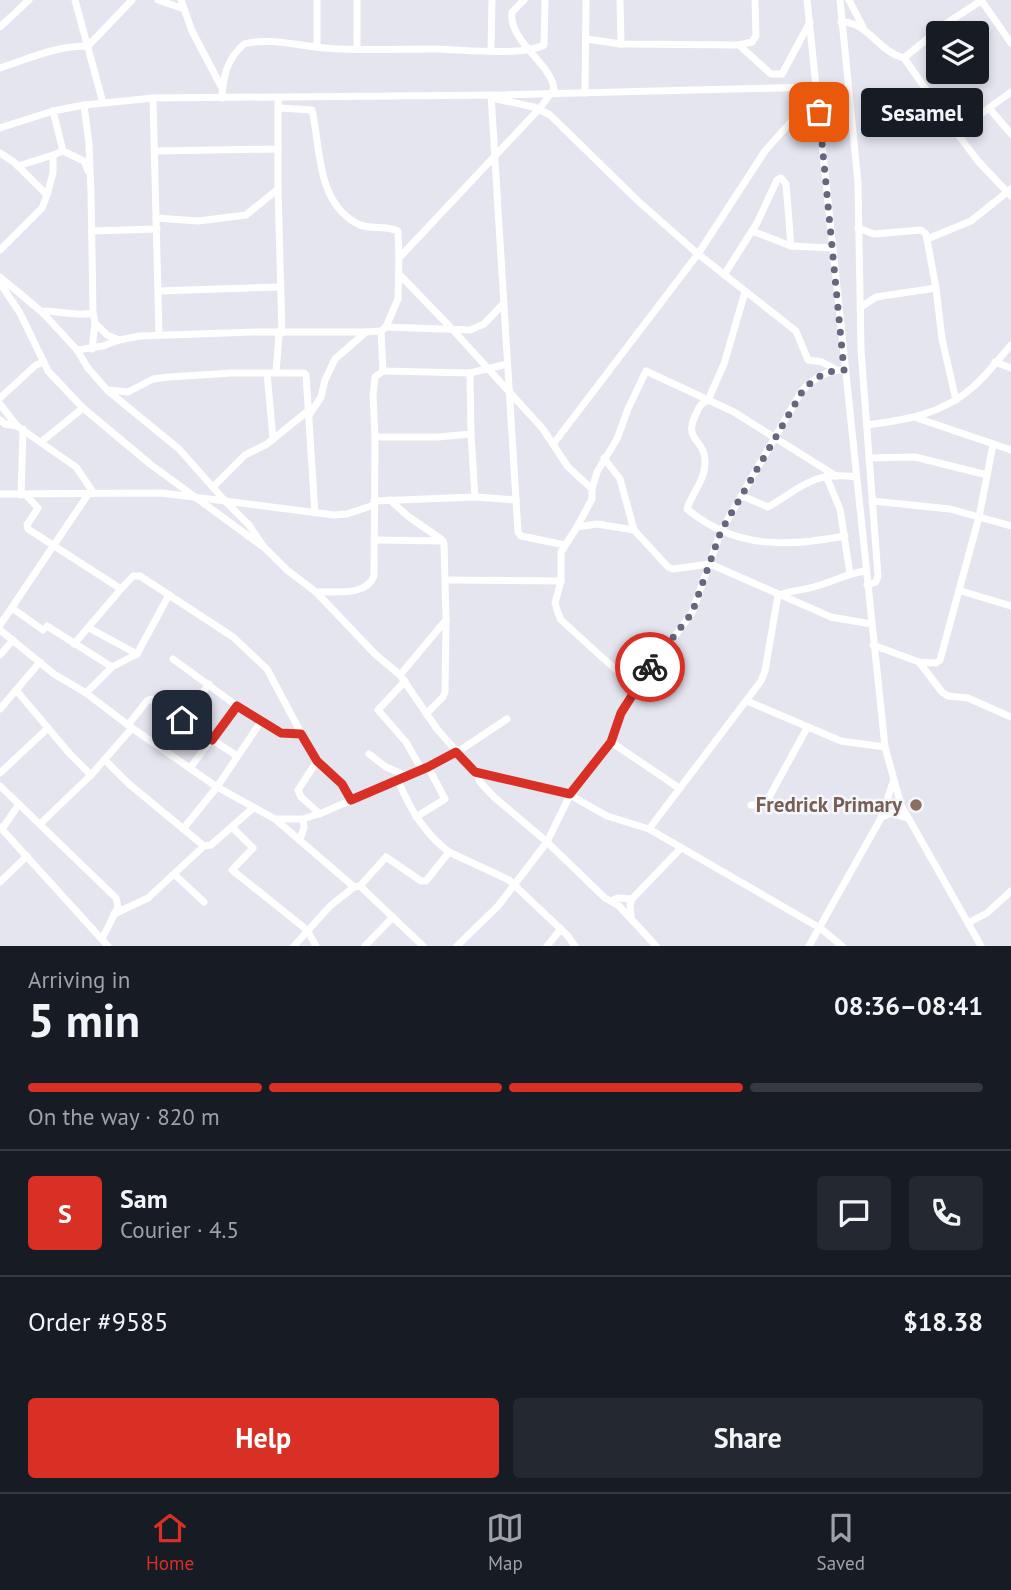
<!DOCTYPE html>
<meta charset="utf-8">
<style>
body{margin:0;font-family:"PT Sans",sans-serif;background:#242831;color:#f1f3f6;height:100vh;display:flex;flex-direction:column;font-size:26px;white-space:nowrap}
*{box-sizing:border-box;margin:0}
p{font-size:23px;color:#9ea1a6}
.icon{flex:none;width:38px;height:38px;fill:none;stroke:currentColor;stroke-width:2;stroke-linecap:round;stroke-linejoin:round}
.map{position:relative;height:946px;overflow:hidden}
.side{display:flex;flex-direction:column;background:#171b24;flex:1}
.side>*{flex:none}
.fabs{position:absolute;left:926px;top:21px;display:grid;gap:14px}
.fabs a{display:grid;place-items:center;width:63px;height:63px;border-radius:7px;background:#171b24;box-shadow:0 4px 10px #0003;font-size:35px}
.pin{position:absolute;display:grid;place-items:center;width:60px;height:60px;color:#fff;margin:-30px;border-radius:14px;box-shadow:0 4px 10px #0006}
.courier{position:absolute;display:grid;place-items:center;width:70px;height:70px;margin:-35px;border:5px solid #d93025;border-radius:50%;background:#fff;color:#222;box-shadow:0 2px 9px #0007}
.bubble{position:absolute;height:49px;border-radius:7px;background:#171b24;box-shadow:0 4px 10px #0003;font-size:23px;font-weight:700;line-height:49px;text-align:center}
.head em{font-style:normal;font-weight:700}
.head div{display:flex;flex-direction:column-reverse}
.head{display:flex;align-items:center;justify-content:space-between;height:119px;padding:0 28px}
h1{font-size:46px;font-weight:700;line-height:52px}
.bar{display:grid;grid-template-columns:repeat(4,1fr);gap:10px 7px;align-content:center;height:84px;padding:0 28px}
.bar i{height:9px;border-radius:5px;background:#363941}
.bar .on{background:#d93025}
.bar p{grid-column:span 4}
.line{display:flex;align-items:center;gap:18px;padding:0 28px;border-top:2px solid #363941}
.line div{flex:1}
.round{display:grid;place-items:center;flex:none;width:74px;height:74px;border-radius:7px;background:#242831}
.button{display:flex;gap:14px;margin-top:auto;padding:14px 28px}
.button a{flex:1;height:80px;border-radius:7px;background:#d93025;color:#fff;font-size:28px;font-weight:700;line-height:80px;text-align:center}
.button a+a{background:#242831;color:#f1f3f6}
.tabs{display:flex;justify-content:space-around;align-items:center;height:98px;border-top:2px solid #363941;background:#171b24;font-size:19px;color:#9ea1a6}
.tabs a{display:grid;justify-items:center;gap:4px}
.tabs .on{color:#d93025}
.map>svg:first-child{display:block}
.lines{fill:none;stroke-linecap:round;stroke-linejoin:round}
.minor{stroke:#fff;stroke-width:7}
.done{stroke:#67667f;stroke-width:7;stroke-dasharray:0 12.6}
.route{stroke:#d93025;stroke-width:9}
.education-dot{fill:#8d6e63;stroke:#f5f6fa;stroke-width:2.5}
.labels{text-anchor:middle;stroke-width:5;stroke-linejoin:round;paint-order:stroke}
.education-label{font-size:21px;font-weight:bold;fill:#785e54;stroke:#f5f6fa;text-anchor:end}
</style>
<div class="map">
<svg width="1011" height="946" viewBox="0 0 1011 946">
<rect width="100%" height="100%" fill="#e4e5ef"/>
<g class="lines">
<g class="minor">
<path d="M 75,0 L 103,103"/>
<path d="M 158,0 L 184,9"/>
<path d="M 181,0 L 192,31 L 222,88"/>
<path d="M 357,0 L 357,49"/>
<path d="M 620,0 L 621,44"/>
<path d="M 807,0 L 885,747 L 901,805 L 981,946"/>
<path d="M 840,0 L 858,183 L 861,350 L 878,576 L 876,582 L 867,585"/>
<path d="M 849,0 L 863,27"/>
<path d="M 981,0 L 1011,43"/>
<path d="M 841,22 C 868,21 878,52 904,58 L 944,25 L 982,0"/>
<path d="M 0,27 L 29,0"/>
<path d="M 587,39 L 621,44 L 739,45 L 752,42 L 756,36 L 755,0"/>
<path d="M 739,45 L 771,74 L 782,74 L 810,22"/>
<path d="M 317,47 L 317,0"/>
<path d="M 491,51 L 492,0"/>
<path d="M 904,58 L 956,132"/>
<path d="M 0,68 C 31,58 54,46 88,46 L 132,0"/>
<path d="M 1011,92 L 956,132 L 978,161 L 1011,196"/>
<path d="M 585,93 L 586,0"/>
<path d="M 491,95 L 518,532 L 521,536 L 565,545"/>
<path d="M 278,97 L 278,189 L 282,333"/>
<path d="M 153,98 L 159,335"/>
<path d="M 222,98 C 223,76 227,59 244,44 C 269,37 299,46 324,48 C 360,51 396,49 432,49 C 461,49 520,57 544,45 L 545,0"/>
<path d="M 492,98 L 534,107 L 550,115 L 638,201 L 698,254 L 796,331 L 808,360 L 822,362 L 835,369"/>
<path d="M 84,105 L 89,144 L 91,191 L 93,313 L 95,323 L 92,349"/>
<path d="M 279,108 L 312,110 C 321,149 316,200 356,223 C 369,231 385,224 398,231 L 399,258"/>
<path d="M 989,108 L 1011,134"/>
<path d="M 53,111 L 63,151 L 53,155"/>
<path d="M 0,128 L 53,111 L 84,105 L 153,98 L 502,95 L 816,87"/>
<path d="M 63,151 L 84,161 L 88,171"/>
<path d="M 156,151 L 278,149"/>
<path d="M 0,153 L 14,162 L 47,195 L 42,208 L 0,250"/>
<path d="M 18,166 L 53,155 L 53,173 L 47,195"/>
<path d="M 156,218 L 198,221 L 246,215 L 278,189"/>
<path d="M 858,228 L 874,234 L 921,230 L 926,234 L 936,288 L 942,339 L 956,400"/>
<path d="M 92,231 L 157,229"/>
<path d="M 752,231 L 791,246 L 832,248"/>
<path d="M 927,239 L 971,221 L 1011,189"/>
<path d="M 399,274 L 453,330 L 543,429 L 568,467 L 592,489"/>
<path d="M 724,275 L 757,223 L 777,180 L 781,178 L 786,184 L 791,246"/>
<path d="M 0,277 L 43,313 L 77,350 L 88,368 L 107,390 L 179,449 L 225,501 L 334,515 L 347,514 L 374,505"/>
<path d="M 0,283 L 20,313 L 48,371 L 83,408 L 150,464 L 262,546"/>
<path d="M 158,291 L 280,287"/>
<path d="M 745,292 L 724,364 L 708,400 C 702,403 700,405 697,412 C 681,442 706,438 705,463 C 705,480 692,493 687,509 C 735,549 787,547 845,536"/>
<path d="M 861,307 L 876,297 L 936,288"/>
<path d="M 43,313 L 44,311 C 61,311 77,317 93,313"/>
<path d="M 95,323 L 107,335 L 119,340"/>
<path d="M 386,327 L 398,299 L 399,258 L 540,108 L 554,89 C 551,63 508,41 512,12 L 524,0"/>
<path d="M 77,350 L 103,346 L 119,340 L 140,336 L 254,332 L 366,332 L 381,331 L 386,327 L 470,330 L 484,324 L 503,304"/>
<path d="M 995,362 L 1011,368"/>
<path d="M 383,371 L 470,373 L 507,364"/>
<path d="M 267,373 L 273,439"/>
<path d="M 276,373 L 279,333"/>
<path d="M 108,390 L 128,392 L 153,379 L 169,377 L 232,373 L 304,373 L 306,375 L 315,513"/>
<path d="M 0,398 L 36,365 L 44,362"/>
<path d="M 0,404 L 17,426 L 76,467 L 93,492"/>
<path d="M 310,414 L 321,397 L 325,380 L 335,359 L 366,332"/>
<path d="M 917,418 L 1011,450"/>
<path d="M 0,420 L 5,424 L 17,426"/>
<path d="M 867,425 C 906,420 944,414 974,386 C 988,374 999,358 1011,345"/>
<path d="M 471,434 L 475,497"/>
<path d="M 375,437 L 438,437 L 471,434 L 470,373"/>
<path d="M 41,442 L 83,408"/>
<path d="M 554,443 L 698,254 L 765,151 L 795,117"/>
<path d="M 604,458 L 620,479 L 634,530 L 668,567 L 673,569 L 710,564 L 831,617 L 871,624"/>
<path d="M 869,458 L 915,457 L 987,475"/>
<path d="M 827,478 L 840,509 L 850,574"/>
<path d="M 213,487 L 245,455 L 267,444 L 309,410"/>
<path d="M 0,494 L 162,493 L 225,501 L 249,525 L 263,546 L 287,570 L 316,592 L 375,654 L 400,675 L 437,729 L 475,772 L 480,782 L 494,797 L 547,842 L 605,898 L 619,906 L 656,946"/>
<path d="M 21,495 L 23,429"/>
<path d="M 26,495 L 38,508 L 27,525 L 28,529 L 121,589 L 74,644"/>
<path d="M 742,496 L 768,507 C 801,488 812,471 856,477"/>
<path d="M 390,500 L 409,517 L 441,539 L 444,544 L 446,620 L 445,692 L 443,697 L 426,714"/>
<path d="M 374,501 L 475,497 L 516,500"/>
<path d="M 872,501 L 950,509 L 1011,526"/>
<path d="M 577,527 L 592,499 L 592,489 L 597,472 L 617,439 L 628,409 L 646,371 L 734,412 L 836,476"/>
<path d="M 634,530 L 597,524 L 577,527 L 561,552 L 561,581 L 555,603 L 558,613 L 561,620 L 636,688"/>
<path d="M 376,540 L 443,541"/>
<path d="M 445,580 L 561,581"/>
<path d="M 121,589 L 133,576 L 140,576 L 233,637 L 267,669 L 308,746 L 317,761 L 342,784 L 351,800"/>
<path d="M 961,591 L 1011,606"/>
<path d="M 316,592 C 335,591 366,597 374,576 L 375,437 L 373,396 L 375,377 L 383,371 L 381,331"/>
<path d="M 779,595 C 792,590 805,590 817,586 C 834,581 849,573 865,571"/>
<path d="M 12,608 L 43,630"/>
<path d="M 0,625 L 89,493"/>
<path d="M 47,626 L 112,667"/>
<path d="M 89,628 L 137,654"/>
<path d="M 0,630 L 54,674 L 86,693 L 132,728 L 217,787 L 275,819 L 354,887 L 360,886 L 423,946"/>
<path d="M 873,645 L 919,662 L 936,663 L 940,660 L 979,517 L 993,445"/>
<path d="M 0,655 L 13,640"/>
<path d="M 173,659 L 237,706 L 278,731 L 301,734"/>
<path d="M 919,662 L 942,692 L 948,696 L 968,698 L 1011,717"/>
<path d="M 400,675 L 446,620"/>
<path d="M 405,681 L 378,710 L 406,742 L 422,770"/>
<path d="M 16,690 L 69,753 L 91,775"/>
<path d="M 86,693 L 112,667 L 137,654 L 169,595"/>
<path d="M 747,701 L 841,741 L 885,747"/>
<path d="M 0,709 L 40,662"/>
<path d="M 182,720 L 209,684"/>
<path d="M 128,725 L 147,701 L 151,699 L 237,756"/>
<path d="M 611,742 L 679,788"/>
<path d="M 160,747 L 179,717"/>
<path d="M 369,754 L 386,767 L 407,776"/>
<path d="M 105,760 L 129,784 L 204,846 L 211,845 L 253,808"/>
<path d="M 317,761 L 298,790 L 301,797 L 320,814"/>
<path d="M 190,768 L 237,706"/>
<path d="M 475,772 L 570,795 L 607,816 L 649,829 L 820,928 L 842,946"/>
<path d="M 0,773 L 48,728"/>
<path d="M 398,780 C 409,808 425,834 449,852 L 509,880 L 567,935 L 575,946"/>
<path d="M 0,786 L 116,898 L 118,907 L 102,939"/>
<path d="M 751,805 L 757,805 L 767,801 L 807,728"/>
<path d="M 416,817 L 445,799 L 428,767"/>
<path d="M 882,817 L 891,813 L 907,818"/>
<path d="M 276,819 L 303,819 L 324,812 L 428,767 L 456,753 L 507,719"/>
<path d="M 40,824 L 91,775 L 132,728"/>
<path d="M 0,827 L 108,946"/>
<path d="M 232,827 L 253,848 L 232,870 L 307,930 L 316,946"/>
<path d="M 2,829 L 19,804"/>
<path d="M 183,829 L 217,787 L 262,720"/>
<path d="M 649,829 L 761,681 L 765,671 L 778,595"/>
<path d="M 300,839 L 304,828 L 303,819"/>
<path d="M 175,875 L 204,902"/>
<path d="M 0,882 L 27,856"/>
<path d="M 360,886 L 386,857 L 421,881 L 426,881 L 449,852"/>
<path d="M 611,901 L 618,898 L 632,899"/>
<path d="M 114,914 L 148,898 L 204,846"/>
<path d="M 631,916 L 630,905 L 632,899 L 681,848"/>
<path d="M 968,923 L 987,913 L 1011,891"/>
<path d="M 294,946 L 330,906 L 354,887"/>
<path d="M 365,946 L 393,917"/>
<path d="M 457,946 L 498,906 L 547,842 L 570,795 L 611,742 L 627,700 L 692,613 L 721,531 L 801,392 C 813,379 825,370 844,370"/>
<path d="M 547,946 L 561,929"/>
<path d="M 809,946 L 881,818 L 893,782"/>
</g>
</g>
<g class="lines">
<path class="done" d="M 650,667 L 692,613 L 721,531 L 802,392 C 813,379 825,370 844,370 L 819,112"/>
<path class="route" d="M 182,720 L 212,740 L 237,706 L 281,733 L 301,734 L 317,761 L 342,784 L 351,800 L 428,767 L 456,752 L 475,772 L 570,794 L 611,742 L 621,713 L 650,667"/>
</g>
<circle class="education-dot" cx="916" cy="805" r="7"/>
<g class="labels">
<g class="education-label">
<text x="902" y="812">Fredrick Primary</text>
</g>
</g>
</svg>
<div class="fabs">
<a><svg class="icon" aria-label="layers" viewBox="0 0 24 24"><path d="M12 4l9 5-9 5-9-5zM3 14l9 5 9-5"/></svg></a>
</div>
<div class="pin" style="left:819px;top:112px;background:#ea580c"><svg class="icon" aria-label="bag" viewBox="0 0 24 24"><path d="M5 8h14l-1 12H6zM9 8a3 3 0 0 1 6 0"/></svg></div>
<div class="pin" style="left:182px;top:720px;background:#1f2937"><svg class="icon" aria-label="home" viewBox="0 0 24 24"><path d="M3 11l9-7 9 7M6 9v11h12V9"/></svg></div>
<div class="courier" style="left:650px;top:667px"><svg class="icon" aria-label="bike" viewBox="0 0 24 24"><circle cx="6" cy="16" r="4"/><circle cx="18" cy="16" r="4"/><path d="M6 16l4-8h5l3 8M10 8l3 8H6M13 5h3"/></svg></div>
<div class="bubble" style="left:861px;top:88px;width:122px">Sesamel</div>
</div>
<section class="side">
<div class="head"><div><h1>5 min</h1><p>Arriving in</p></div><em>08:36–08:41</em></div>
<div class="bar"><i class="on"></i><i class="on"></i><i class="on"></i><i></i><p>On the way · 820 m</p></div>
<div class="line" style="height:126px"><b class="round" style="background:#d93025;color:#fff">S</b><div><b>Sam</b><p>Courier · 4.5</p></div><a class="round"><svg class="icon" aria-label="chat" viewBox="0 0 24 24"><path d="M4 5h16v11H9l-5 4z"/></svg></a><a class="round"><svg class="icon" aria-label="phone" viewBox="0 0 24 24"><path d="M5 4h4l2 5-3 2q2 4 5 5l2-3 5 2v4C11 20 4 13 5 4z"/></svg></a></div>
<div class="line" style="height:91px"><div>Order #9585</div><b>$18.38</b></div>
<div class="button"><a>Help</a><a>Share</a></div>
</section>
<nav class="tabs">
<a class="on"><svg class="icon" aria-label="home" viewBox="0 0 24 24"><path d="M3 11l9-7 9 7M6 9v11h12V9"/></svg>Home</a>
<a><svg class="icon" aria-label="map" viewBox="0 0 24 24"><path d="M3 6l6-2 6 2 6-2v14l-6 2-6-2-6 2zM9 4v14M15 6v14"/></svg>Map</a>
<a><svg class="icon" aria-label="saved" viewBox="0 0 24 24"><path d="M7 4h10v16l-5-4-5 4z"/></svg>Saved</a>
</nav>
